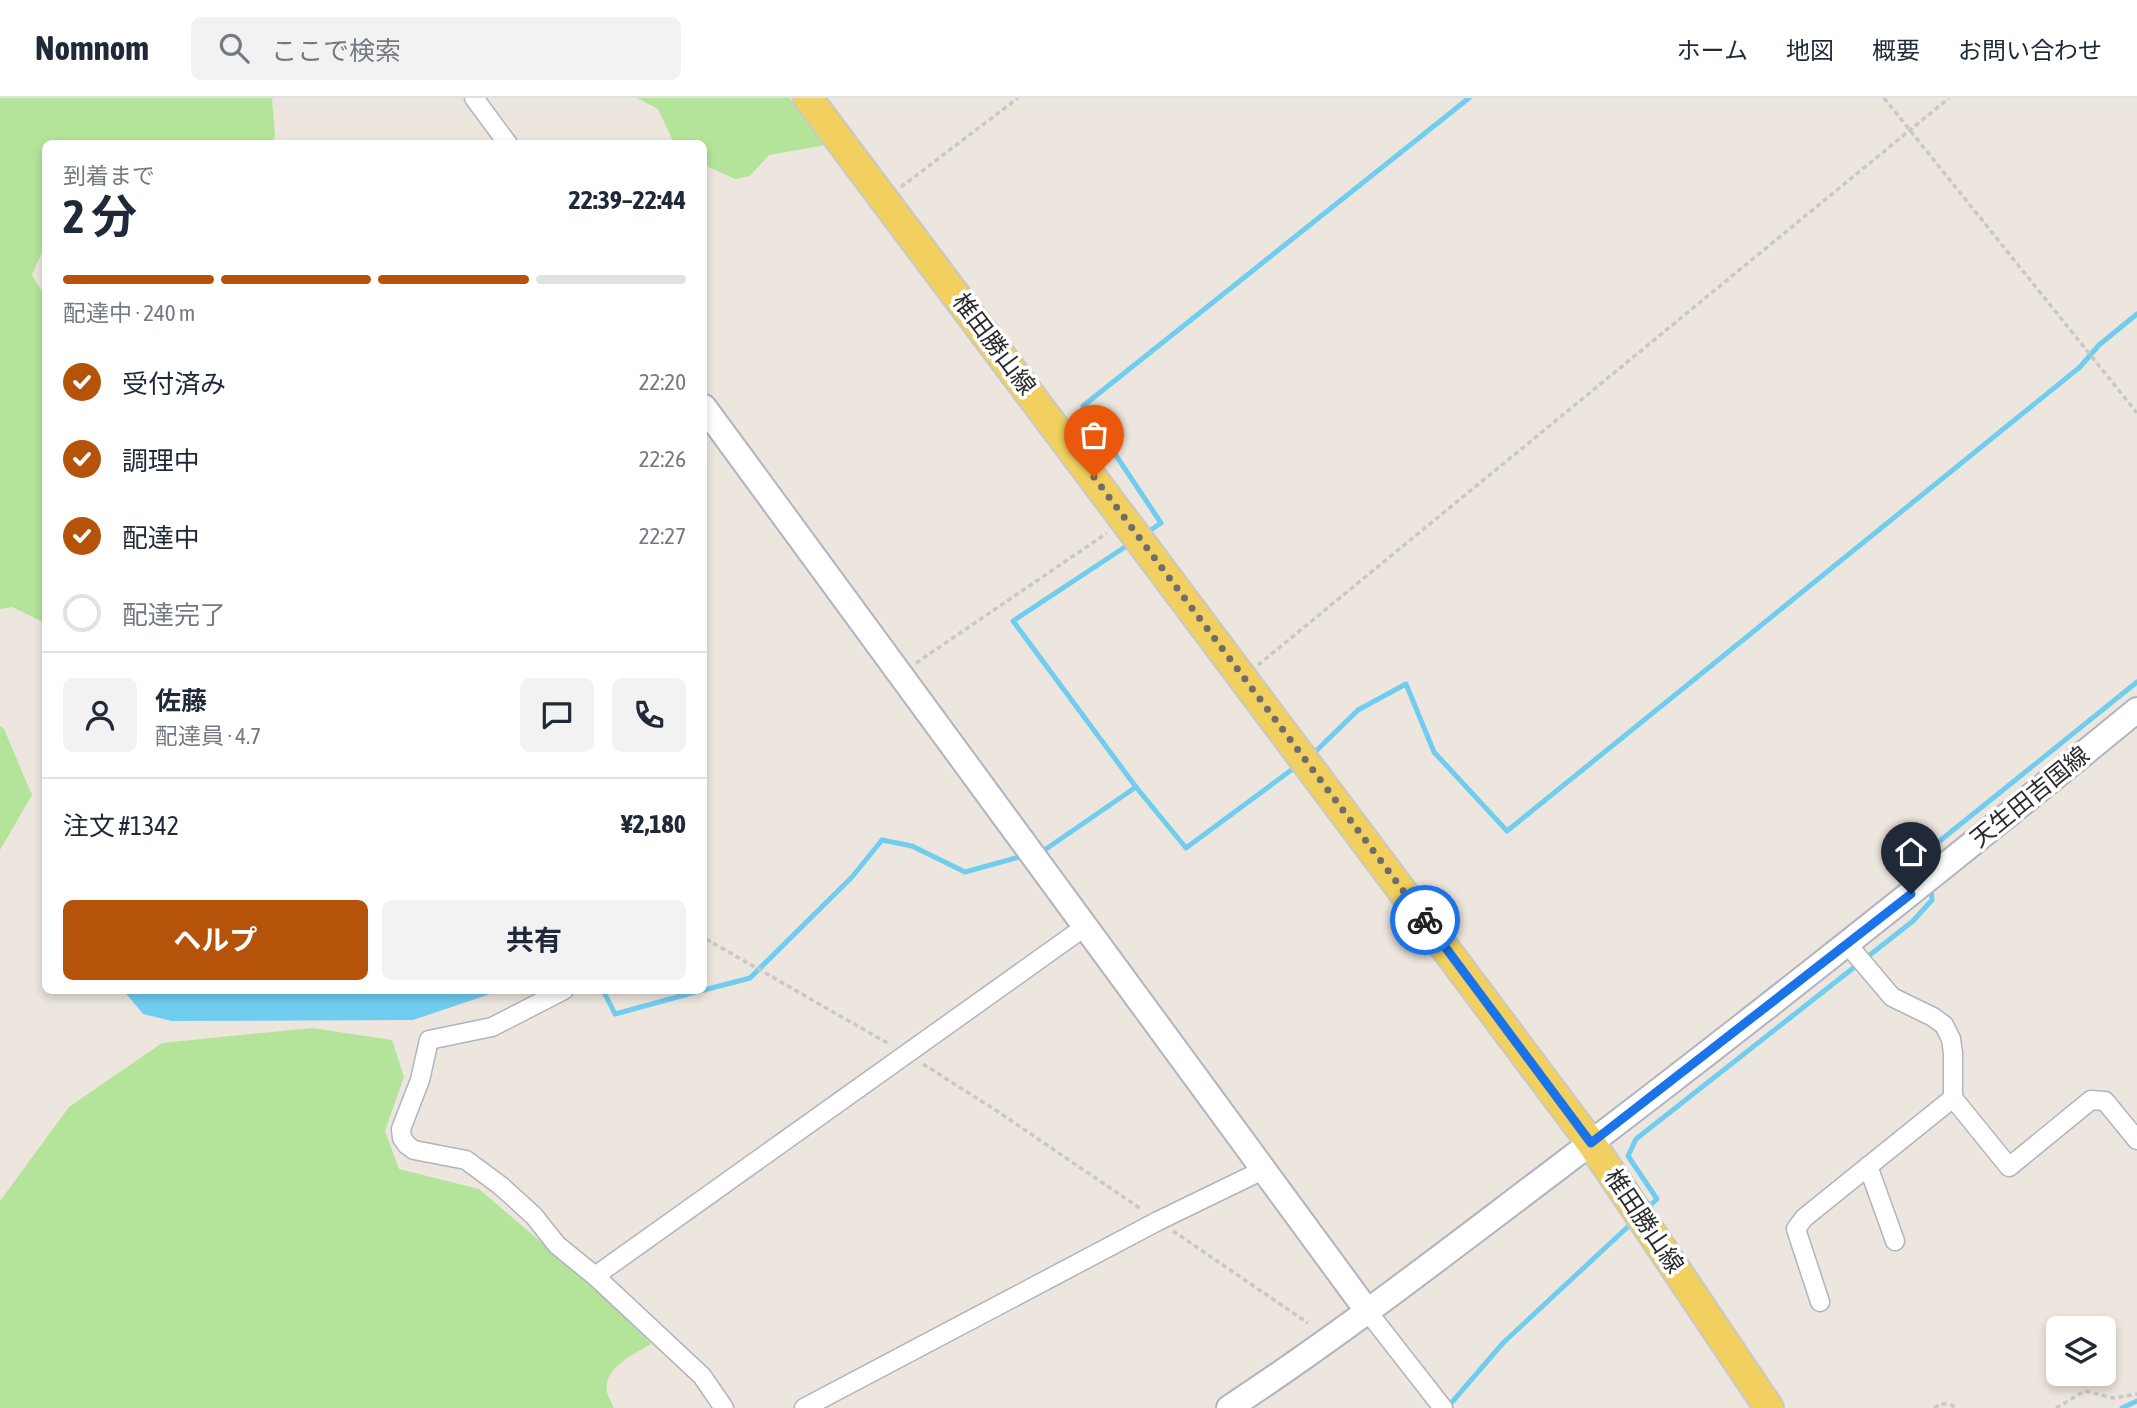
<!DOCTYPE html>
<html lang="ja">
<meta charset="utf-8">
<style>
body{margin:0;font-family:"Asap Condensed","Noto Sans JP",sans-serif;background:#f2f2f3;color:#1f2937;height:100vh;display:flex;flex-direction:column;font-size:26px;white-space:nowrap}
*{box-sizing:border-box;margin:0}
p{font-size:23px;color:#747a83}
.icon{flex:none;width:38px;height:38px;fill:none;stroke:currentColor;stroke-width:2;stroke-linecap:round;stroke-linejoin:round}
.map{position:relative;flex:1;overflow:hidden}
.sheet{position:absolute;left:42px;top:42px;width:665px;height:854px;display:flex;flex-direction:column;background:#fff;border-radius:10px;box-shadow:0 4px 10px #0003}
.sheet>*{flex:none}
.controls{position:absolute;left:2046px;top:1218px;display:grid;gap:14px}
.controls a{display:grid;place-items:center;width:70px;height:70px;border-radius:10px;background:#fff;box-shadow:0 4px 10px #0003;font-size:35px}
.pin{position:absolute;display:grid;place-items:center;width:60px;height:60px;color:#fff;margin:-72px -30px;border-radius:50% 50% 50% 0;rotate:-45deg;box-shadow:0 0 7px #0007}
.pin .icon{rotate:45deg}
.courier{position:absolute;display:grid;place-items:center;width:70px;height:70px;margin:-35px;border:5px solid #1a73e8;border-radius:50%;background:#fff;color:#222;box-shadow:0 2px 9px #0007}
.summary em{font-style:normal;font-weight:700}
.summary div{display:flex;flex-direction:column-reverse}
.summary{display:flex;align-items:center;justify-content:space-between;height:119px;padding:0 21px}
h1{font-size:46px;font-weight:700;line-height:52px}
.bar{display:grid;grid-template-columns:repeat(4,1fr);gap:10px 7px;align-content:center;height:84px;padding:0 21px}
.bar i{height:9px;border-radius:5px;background:#e0e1e3}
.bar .current{background:#b45309}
.bar p{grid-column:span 4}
.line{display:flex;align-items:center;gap:18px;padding:0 21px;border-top:2px solid #e0e1e3}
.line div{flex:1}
.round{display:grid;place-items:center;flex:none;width:74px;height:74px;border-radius:10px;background:#f2f2f3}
ol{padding:0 21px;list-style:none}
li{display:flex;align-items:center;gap:21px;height:77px}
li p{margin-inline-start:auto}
li .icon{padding:7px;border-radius:50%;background:#b45309;color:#fff;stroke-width:4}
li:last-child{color:#747a83}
li i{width:38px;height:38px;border:4px solid #e0e1e3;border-radius:50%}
.cta{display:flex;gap:14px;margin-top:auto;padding:14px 21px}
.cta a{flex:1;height:80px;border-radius:10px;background:#b45309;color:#fff;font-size:28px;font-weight:700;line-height:80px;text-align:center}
.cta a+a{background:#f2f2f3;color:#1f2937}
header{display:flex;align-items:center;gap:42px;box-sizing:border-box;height:98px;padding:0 35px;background:#fff;border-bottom:2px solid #e0e1e3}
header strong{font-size:33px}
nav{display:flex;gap:38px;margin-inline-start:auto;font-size:24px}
.search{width:490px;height:63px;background:#f2f2f3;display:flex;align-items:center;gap:18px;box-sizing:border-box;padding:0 24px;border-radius:10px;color:#747a83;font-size:26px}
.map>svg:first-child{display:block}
.green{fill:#b3e49a}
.water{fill:#71cdef}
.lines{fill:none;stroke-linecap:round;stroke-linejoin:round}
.stream{stroke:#71cdef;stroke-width:5}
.street-casing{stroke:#b1b4bf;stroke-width:21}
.secondary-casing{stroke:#b1b4bf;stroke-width:28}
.primary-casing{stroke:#c8c8c8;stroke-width:32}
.path{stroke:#c8c8c8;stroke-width:3.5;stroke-dasharray:5 3.5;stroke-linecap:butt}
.street{stroke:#fff;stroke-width:18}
.secondary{stroke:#fff;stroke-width:24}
.primary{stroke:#f1d05f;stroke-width:28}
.done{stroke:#6f6c6a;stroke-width:7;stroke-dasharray:0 12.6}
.route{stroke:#1a73e8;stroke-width:9}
.labels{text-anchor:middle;stroke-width:7;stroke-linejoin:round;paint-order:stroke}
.street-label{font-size:24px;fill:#2b2b2b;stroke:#fff}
</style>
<header>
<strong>Nomnom</strong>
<div class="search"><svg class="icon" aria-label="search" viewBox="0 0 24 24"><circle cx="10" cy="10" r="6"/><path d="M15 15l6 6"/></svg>ここで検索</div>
<nav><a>ホーム</a><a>地図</a><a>概要</a><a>お問い合わせ</a></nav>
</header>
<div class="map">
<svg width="2137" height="1310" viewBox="0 0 2137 1310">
<rect width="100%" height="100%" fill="#ede6de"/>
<g class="green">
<path d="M 0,0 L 272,0 L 275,38 L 272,45 L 46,46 L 45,147 L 32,177 L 46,200 L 45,525 L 12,509 L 0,511 Z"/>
<path d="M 637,0 L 790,0 L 826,47 L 769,57 L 750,78 L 735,81 L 704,67 L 704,46 L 674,45 L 658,11 Z"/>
<path d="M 0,628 L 4,631 L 32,697 L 0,752 Z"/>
<path d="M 312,930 L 392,942 L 404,979 L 385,1033 L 399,1071 L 479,1091 L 602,1196 L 651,1246 C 635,1256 602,1270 607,1294 C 608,1299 612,1305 614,1310 L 0,1310 L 0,1103 L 69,1009 L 162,945 Z"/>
</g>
<path class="water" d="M 124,893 L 499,893 L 413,922 L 172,923 L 143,916 Z"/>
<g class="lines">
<g class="stream">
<path d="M 1145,436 L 1161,425 L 1083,308 L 1469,0"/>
<path d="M 1312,657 L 1358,612 L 1406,586 L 1434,654 L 1507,733 L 2080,269 L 2099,247 L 2137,216"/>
<path d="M 1136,689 L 1186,750 L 1298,667"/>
<path d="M 1039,753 L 1046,751 L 1136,689 L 1013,523 L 1131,445"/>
<path d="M 1928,770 L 1926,754 L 2137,584"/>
<path d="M 603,892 L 615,916 L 703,892"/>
<path d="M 704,892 L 750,880 L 852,779 L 882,742 L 912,748 L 965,774 L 1023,758"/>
<path d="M 1645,1112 L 1657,1101 L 1628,1058 L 1636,1041 L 1913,823 L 1932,802 L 1931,787"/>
<path d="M 1447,1310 L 1503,1245 L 1633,1124"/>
<path d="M 2122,1310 L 2137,1303"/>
</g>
<g class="street-casing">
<g id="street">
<path d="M 474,0 L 508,46"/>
<path d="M 1848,847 L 1892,899 L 1933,919 L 1944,927 L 1951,941 L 1953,955 L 1953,1000 L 2009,1069 L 2091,1002 L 2105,1003 L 2137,1042"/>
<path d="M 564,892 L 492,929 L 429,942 L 420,982 L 401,1031 L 402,1040 L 407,1047 L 414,1052 L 466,1062 L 501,1088 L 534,1118 L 557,1147 L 595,1178 L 702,1278 L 724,1310"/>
<path d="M 1868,1068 L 1895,1143"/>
<path d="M 595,1178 L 1086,828"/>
<path d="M 1820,1204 L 1796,1131 L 1804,1120 L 1953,1000"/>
<path d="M 1368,1214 L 1443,1310"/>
<path d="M 804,1310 L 1158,1123 L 1263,1072"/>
</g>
</g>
<g class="secondary-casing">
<g id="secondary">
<path d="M 704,309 L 1368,1214"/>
<path d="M 1229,1310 C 1340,1237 1444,1156 1550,1076 C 1749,925 1944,770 2137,612"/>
</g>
</g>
<g class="primary-casing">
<path id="primary" d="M 808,0 L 1591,1045 L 1769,1310"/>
</g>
<g class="path">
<path d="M 1884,0 L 2137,315"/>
<path d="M 901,89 L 1018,0"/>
<path d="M 916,565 L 1107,435"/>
<path d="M 1258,567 L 1949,0"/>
<path d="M 706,841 L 889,946"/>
<path d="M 923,966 L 997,1013 L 1141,1111"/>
<path d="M 1173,1133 L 1308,1225"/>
<path d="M 1934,1310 C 1942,1305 1948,1304 1956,1310"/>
<path d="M 2056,1310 L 2085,1293 L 2113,1300 L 2137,1296"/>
</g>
<use href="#street" class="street"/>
<use href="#secondary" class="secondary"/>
<use href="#primary" class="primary"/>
</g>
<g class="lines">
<path class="done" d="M 1094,379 L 1425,822"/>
<path class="route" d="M 1425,822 L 1591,1045 L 1911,796"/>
</g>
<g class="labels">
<g class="street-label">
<text transform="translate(994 246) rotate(53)" y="8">椎田勝山線</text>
<text transform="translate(2030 699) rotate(-39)" y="8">天生田吉国線</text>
<text transform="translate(1644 1123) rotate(56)" y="8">椎田勝山線</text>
</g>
</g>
</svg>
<div class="controls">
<a><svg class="icon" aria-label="layers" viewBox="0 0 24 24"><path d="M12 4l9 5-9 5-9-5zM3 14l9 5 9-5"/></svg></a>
</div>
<div class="pin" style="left:1094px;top:379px;background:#ea580c"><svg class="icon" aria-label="bag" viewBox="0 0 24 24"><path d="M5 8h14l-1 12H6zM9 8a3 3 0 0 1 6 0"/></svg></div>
<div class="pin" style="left:1911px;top:796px;background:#1f2937"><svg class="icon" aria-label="home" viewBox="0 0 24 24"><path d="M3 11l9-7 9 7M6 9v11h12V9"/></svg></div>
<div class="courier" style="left:1425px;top:822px"><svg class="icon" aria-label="bike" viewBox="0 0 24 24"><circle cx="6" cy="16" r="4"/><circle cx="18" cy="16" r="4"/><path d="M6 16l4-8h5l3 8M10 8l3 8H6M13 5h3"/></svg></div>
<section class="sheet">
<div class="summary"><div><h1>2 分</h1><p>到着まで</p></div><em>22:39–22:44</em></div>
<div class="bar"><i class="current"></i><i class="current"></i><i class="current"></i><i></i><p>配達中 · 240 m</p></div>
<ol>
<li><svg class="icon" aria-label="check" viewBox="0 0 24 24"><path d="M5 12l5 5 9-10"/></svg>受付済み<p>22:20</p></li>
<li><svg class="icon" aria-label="check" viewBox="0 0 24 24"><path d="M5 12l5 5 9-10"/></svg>調理中<p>22:26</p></li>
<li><svg class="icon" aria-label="check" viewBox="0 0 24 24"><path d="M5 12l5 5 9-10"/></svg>配達中<p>22:27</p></li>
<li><i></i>配達完了</li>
</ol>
<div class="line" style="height:126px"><a class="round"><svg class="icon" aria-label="person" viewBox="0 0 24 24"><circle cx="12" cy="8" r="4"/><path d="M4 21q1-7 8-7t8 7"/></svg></a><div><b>佐藤</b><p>配達員 · 4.7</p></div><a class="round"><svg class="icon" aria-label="chat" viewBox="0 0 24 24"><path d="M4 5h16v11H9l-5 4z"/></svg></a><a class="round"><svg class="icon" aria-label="phone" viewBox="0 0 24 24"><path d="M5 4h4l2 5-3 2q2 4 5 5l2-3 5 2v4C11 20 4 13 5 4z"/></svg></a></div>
<div class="line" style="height:91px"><div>注文 #1342</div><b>¥2,180</b></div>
<div class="cta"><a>ヘルプ</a><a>共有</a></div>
</section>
</div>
